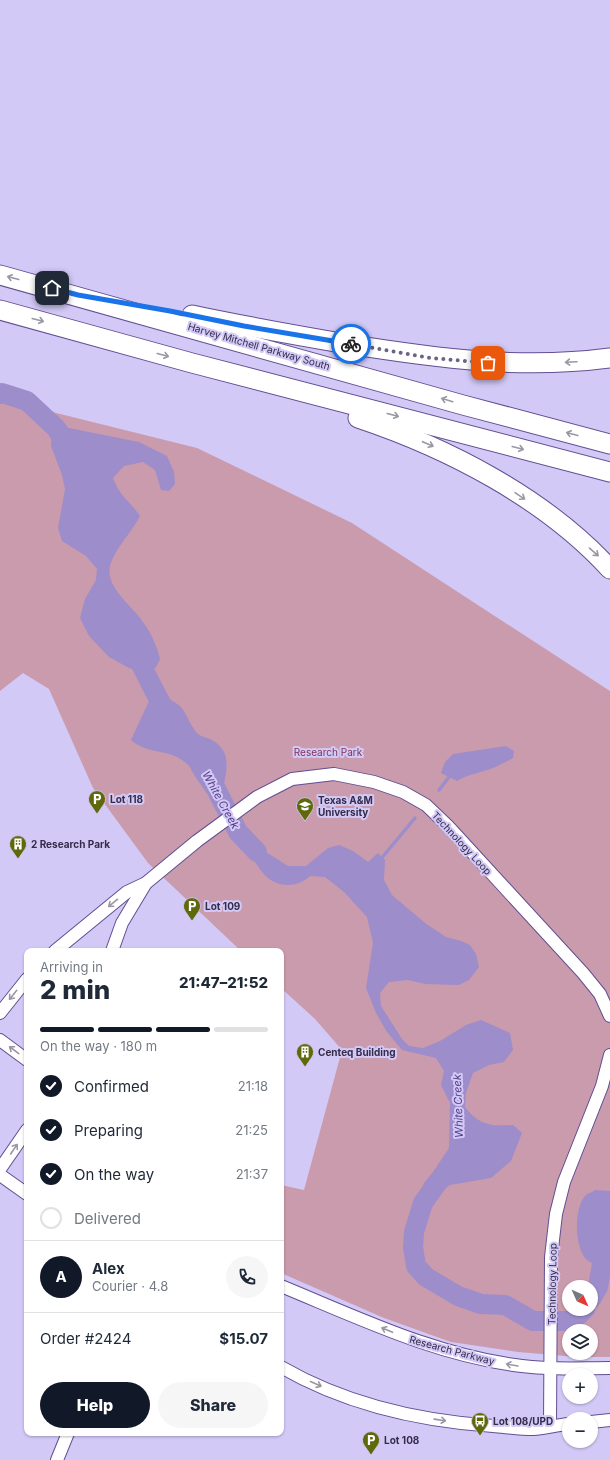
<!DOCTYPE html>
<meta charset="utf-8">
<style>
body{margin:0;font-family:Inter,sans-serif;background:#f6f6f7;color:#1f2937;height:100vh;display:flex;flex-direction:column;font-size:15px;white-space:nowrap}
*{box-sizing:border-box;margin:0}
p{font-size:13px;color:#747a83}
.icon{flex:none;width:22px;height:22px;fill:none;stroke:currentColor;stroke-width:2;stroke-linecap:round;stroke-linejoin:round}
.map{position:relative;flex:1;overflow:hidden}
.sheet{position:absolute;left:24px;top:948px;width:260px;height:488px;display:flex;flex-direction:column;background:#fff;border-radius:8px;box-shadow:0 1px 3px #0004}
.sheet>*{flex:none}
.needle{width:26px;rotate:135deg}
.tools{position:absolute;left:562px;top:1280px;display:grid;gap:8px}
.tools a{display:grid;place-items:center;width:36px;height:36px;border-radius:50%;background:#fff;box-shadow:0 1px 3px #0004;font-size:20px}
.pin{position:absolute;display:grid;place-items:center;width:34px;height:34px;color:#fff;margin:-17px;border-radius:8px;box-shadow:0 2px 6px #0006}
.courier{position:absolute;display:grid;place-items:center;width:40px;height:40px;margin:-20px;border:3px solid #1a73e8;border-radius:50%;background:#fff;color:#222;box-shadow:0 1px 5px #0007}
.summary em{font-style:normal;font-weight:800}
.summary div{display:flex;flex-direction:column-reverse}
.summary{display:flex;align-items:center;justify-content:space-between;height:68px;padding:0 16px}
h1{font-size:26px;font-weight:800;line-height:30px}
.bar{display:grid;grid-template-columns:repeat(4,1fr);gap:6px 4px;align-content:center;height:48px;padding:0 16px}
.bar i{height:5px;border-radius:3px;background:#e0e1e3}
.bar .active{background:#111827}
.bar p{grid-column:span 4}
.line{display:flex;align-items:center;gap:10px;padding:0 16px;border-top:1px solid #e0e1e3}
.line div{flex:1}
.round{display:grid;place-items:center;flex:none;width:42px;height:42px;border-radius:21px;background:#f6f6f7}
ol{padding:0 16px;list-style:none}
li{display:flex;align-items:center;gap:12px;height:44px}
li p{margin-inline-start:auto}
li .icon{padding:4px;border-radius:50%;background:#111827;color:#fff;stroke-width:4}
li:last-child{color:#747a83}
li i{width:22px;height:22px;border:2px solid #e0e1e3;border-radius:50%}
.cta{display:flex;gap:8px;margin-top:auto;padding:8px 16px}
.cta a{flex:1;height:46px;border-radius:24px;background:#111827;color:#fff;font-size:16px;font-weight:800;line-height:46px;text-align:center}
.cta a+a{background:#f6f6f7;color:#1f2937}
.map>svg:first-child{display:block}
.green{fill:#ca9bac;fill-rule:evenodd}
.water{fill:#9d8dca}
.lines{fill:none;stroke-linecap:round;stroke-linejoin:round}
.stream{stroke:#9d8dca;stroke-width:3.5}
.river{stroke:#9d8dca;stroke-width:20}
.minor-casing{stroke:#624e91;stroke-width:14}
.trunk-casing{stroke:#624e91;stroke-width:21}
.minor{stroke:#fff;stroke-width:12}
.trunk{stroke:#fff;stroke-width:19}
.oneway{stroke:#9a96a4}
.done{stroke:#6c6387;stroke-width:4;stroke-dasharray:0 7.2}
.route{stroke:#1a73e8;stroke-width:5}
.labels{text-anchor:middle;stroke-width:4;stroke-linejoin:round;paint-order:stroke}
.street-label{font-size:10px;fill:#342c4a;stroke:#d3c9f7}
.park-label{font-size:10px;fill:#833156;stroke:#d3c9f7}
.poi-label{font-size:10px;font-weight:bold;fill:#342c4a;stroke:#d3c9f7;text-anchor:start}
.water-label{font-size:11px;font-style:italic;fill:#543c86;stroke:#d3c9f7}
</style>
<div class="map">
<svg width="610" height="1460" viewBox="0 0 610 1460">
<rect width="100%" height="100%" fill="#d3c9f7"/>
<path class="green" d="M 0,399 L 197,448 L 352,523 L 610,691 L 610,1357 L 577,1357 L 518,1352 L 451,1342 L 384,1318 L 281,1273 L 281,1185 L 304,1190 L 342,1050 L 315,1019 L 281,988 L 281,951 L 241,951 L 148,863 L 93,788 L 49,689 L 23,673 L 0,691 ZM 569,1287 L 591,1287 L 591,1309 L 569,1309 ZM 569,1331 L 591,1331 L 591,1353 L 569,1353 Z"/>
<g class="water">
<path d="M 59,426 L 139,442 L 167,456 L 174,472 L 175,484 L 169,491 L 161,490 L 155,470 L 143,462 L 124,466 L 113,478 C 120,497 129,500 140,516 C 132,532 114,550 110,566 C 105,589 135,607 145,625 C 152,635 157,647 160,659 L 156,667 L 146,672 L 129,668 L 109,657 L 89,636 L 80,618 L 85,599 L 96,580 L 97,569 L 86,556 L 62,541 L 58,528 L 65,489 L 62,475 L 51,446 L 52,431 Z"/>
<path d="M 161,696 C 188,706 182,712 196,732 C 199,736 205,737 210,739 C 230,749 228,765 224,784 L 211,792 C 195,784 196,769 182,760 C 166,749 147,754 131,740 L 149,701 Z"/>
<path d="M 506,746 L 514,751 L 513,758 C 504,763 495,768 484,771 C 474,774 467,775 457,781 L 441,773 L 445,762 L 453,754 Z"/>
<path d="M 241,829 L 258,847 L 288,866 L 306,866 L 328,848 L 339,845 L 353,851 L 368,862 L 378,853 L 385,860 L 384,880 L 392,895 L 425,923 L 446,937 L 461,941 L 470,945 L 476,954 L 479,967 L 469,980 L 459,985 L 425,984 L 408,980 L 389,982 L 380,993 L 381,1006 L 402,1039 L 409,1046 L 423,1048 L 440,1041 L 466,1025 L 481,1020 L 510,1033 L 513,1050 L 504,1062 L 489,1065 L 473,1073 L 466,1093 L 465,1107 C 480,1126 491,1126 513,1125 L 522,1133 L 511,1161 L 491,1178 L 450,1185 L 423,1203 L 420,1197 L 424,1183 L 433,1172 L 449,1148 L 450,1103 L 441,1085 L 444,1071 L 436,1058 L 402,1050 L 387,1032 L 376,1013 L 366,988 L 373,943 L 367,917 L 344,892 L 325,877 L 310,876 C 296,889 275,888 262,872 C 257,866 254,859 249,854 C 244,847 238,842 232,836 Z"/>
<path d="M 595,1190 L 610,1191 L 610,1257 L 608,1262 L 598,1266 C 595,1264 589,1262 587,1260 C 574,1248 573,1206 587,1194 C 589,1193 593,1192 595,1190 Z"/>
</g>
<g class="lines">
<g class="stream">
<path d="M 439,790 L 449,777"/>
<path d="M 380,860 L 415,818"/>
</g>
<g class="river">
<path d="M 0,394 L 2,393 L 27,401 L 56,428 L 71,451"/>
<path d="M 132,648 C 146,672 156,697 171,720"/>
<path d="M 201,767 L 216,789 L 238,832 L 257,852"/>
<path d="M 438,1182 L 423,1203 L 414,1232 L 413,1247 L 416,1266 L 426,1277 L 458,1296 L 481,1304 L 505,1305 L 533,1321 L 572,1321 L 585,1309"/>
<path d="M 591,1299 L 598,1287 L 602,1264 L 603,1230 L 610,1216"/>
</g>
<g class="minor-casing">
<g id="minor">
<path d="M 55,951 L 127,892 L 146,883 L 197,841 L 257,797 L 292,779 L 334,774 L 374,782 L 403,792 L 426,805 L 448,826 L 583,973 L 600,994 L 610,1016"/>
<path d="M 112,951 L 122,923 L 146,883"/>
<path d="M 0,1013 L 27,979"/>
<path d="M 0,1040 L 27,1060"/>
<path d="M 0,1169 L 27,1130"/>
<path d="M 0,1175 L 27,1194"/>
<path d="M 281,1286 C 359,1318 437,1356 522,1366 C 551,1370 581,1368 610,1368"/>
<path d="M 281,1367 C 345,1404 420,1421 493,1426 C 506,1427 520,1429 533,1429 C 545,1428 557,1425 569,1424"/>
<path d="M 591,1422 L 610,1420"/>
<path d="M 550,1426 L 551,1257 L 556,1214 L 564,1182 L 602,1086 L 610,1055"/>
<path d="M 57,1460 L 68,1433"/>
</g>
</g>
<g class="trunk-casing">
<g id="trunk">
<path d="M 0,275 L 463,405 L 610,444"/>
<path d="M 0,310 L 192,363 L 610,472"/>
<path d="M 192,315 C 243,326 295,335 347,344 C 436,358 520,370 610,358"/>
<path d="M 358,418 C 448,448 545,498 610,569"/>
</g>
</g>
<use href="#minor" class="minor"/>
<use href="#trunk" class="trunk"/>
</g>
<defs><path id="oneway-shaft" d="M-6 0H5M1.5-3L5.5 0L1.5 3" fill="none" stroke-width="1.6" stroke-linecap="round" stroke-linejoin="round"/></defs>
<g class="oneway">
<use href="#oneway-shaft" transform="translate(13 278) rotate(-165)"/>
<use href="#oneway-shaft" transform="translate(38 320) rotate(15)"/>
<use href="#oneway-shaft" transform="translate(163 355) rotate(15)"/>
<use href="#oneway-shaft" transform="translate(571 362) rotate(177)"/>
<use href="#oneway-shaft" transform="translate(447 400) rotate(-163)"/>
<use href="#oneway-shaft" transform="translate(393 415) rotate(15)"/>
<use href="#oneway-shaft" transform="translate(572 434) rotate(-165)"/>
<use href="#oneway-shaft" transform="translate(428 444) rotate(23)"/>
<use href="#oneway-shaft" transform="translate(518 448) rotate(15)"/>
<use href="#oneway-shaft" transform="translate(520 496) rotate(34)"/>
<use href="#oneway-shaft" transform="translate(594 552) rotate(41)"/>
<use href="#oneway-shaft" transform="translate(113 903) rotate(141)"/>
<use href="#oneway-shaft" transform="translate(13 995) rotate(129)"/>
<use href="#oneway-shaft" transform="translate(14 1050) rotate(-143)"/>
<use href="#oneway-shaft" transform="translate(14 1149) rotate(-56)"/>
<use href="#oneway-shaft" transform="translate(387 1330) rotate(-157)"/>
<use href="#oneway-shaft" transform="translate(512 1365) rotate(-170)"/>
<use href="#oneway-shaft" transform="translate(316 1384) rotate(24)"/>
<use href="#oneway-shaft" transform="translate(440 1420) rotate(8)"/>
</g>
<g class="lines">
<path class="done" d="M 351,344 L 431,358 L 488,363"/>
<path class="route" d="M 52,288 L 78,295 L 170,311 L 244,326 L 351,344"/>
</g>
<defs>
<g id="parking-pin" transform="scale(0.9)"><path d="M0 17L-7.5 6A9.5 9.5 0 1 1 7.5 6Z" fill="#5f680b" stroke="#d3c9f7"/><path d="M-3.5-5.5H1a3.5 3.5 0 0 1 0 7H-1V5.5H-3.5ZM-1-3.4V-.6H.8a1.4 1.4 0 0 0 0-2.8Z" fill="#fff"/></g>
<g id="university-pin" transform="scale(0.9)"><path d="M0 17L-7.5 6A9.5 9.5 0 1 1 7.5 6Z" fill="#5f680b" stroke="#d3c9f7"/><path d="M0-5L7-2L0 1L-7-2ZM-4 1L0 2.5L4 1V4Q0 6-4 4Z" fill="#fff"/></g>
<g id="building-pin" transform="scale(0.9)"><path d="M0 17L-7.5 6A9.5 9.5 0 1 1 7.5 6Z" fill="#5f680b" stroke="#d3c9f7"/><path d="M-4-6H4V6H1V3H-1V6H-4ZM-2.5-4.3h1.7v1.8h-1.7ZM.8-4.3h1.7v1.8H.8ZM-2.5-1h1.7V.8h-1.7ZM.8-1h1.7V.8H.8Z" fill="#fff"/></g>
<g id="bus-pin" transform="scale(0.9)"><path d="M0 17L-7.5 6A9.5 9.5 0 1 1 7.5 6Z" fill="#5f680b" stroke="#d3c9f7"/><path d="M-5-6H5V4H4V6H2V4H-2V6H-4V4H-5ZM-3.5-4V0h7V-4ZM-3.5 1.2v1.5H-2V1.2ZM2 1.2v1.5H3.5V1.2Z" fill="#fff"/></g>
</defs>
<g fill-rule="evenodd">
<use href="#parking-pin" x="97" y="799"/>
<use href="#university-pin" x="305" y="806"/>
<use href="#building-pin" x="18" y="844"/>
<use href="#parking-pin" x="192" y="906"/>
<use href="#building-pin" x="305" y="1052"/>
<use href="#bus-pin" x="480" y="1421"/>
<use href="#parking-pin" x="371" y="1440"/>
</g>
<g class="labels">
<g class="street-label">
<text transform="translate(259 346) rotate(16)" y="4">Harvey Mitchell Parkway South</text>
<text transform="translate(462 843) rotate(47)" y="4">Technology Loop</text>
<text transform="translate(552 1284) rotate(-89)" y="4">Technology Loop</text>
<text transform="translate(452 1350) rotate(15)" y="4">Research Parkway</text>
</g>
<g class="park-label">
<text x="328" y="756">Research Park</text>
</g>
<g class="poi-label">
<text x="110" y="803">Lot 118</text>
<text x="318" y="804">Texas A&amp;M<tspan x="318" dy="12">University</tspan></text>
<text x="31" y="848">2 Research Park</text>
<text x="205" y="910">Lot 109</text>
<text x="318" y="1056">Centeq Building</text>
<text x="493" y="1425">Lot 108/UPD</text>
<text x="384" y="1444">Lot 108</text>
</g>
<g class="water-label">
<text transform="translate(221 800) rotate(61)" y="4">White Creek</text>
<text transform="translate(458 1106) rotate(-92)" y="4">White Creek</text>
</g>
</g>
</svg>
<div class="tools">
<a><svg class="needle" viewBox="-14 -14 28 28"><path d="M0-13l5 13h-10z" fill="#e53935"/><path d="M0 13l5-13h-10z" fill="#747a83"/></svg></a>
<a><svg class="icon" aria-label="layers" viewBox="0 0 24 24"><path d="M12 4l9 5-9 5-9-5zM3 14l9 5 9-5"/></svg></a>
<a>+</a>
<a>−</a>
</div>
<div class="pin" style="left:488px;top:363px;background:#ea580c"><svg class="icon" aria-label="bag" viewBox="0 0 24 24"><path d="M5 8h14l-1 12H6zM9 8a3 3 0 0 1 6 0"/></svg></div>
<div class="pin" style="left:52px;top:288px;background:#1f2937"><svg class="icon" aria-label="home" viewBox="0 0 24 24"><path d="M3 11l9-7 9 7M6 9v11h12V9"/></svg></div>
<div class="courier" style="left:351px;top:344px"><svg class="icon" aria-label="bike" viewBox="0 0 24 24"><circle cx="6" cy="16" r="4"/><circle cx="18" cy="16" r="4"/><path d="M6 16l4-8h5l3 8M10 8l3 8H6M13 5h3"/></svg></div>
<section class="sheet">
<div class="summary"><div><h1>2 min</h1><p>Arriving in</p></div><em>21:47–21:52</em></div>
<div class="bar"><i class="active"></i><i class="active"></i><i class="active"></i><i></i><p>On the way · 180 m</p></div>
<ol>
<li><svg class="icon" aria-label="check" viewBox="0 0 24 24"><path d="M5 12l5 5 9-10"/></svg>Confirmed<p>21:18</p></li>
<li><svg class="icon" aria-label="check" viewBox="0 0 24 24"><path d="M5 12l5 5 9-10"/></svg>Preparing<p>21:25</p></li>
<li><svg class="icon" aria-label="check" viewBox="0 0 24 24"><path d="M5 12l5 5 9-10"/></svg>On the way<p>21:37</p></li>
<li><i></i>Delivered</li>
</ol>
<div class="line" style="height:72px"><b class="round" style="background:#111827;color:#fff">A</b><div><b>Alex</b><p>Courier · 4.8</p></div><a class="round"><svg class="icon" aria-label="phone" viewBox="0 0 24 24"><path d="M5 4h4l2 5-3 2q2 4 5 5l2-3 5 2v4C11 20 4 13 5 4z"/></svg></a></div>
<div class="line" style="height:52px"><div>Order #2424</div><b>$15.07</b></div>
<div class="cta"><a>Help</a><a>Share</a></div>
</section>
</div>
